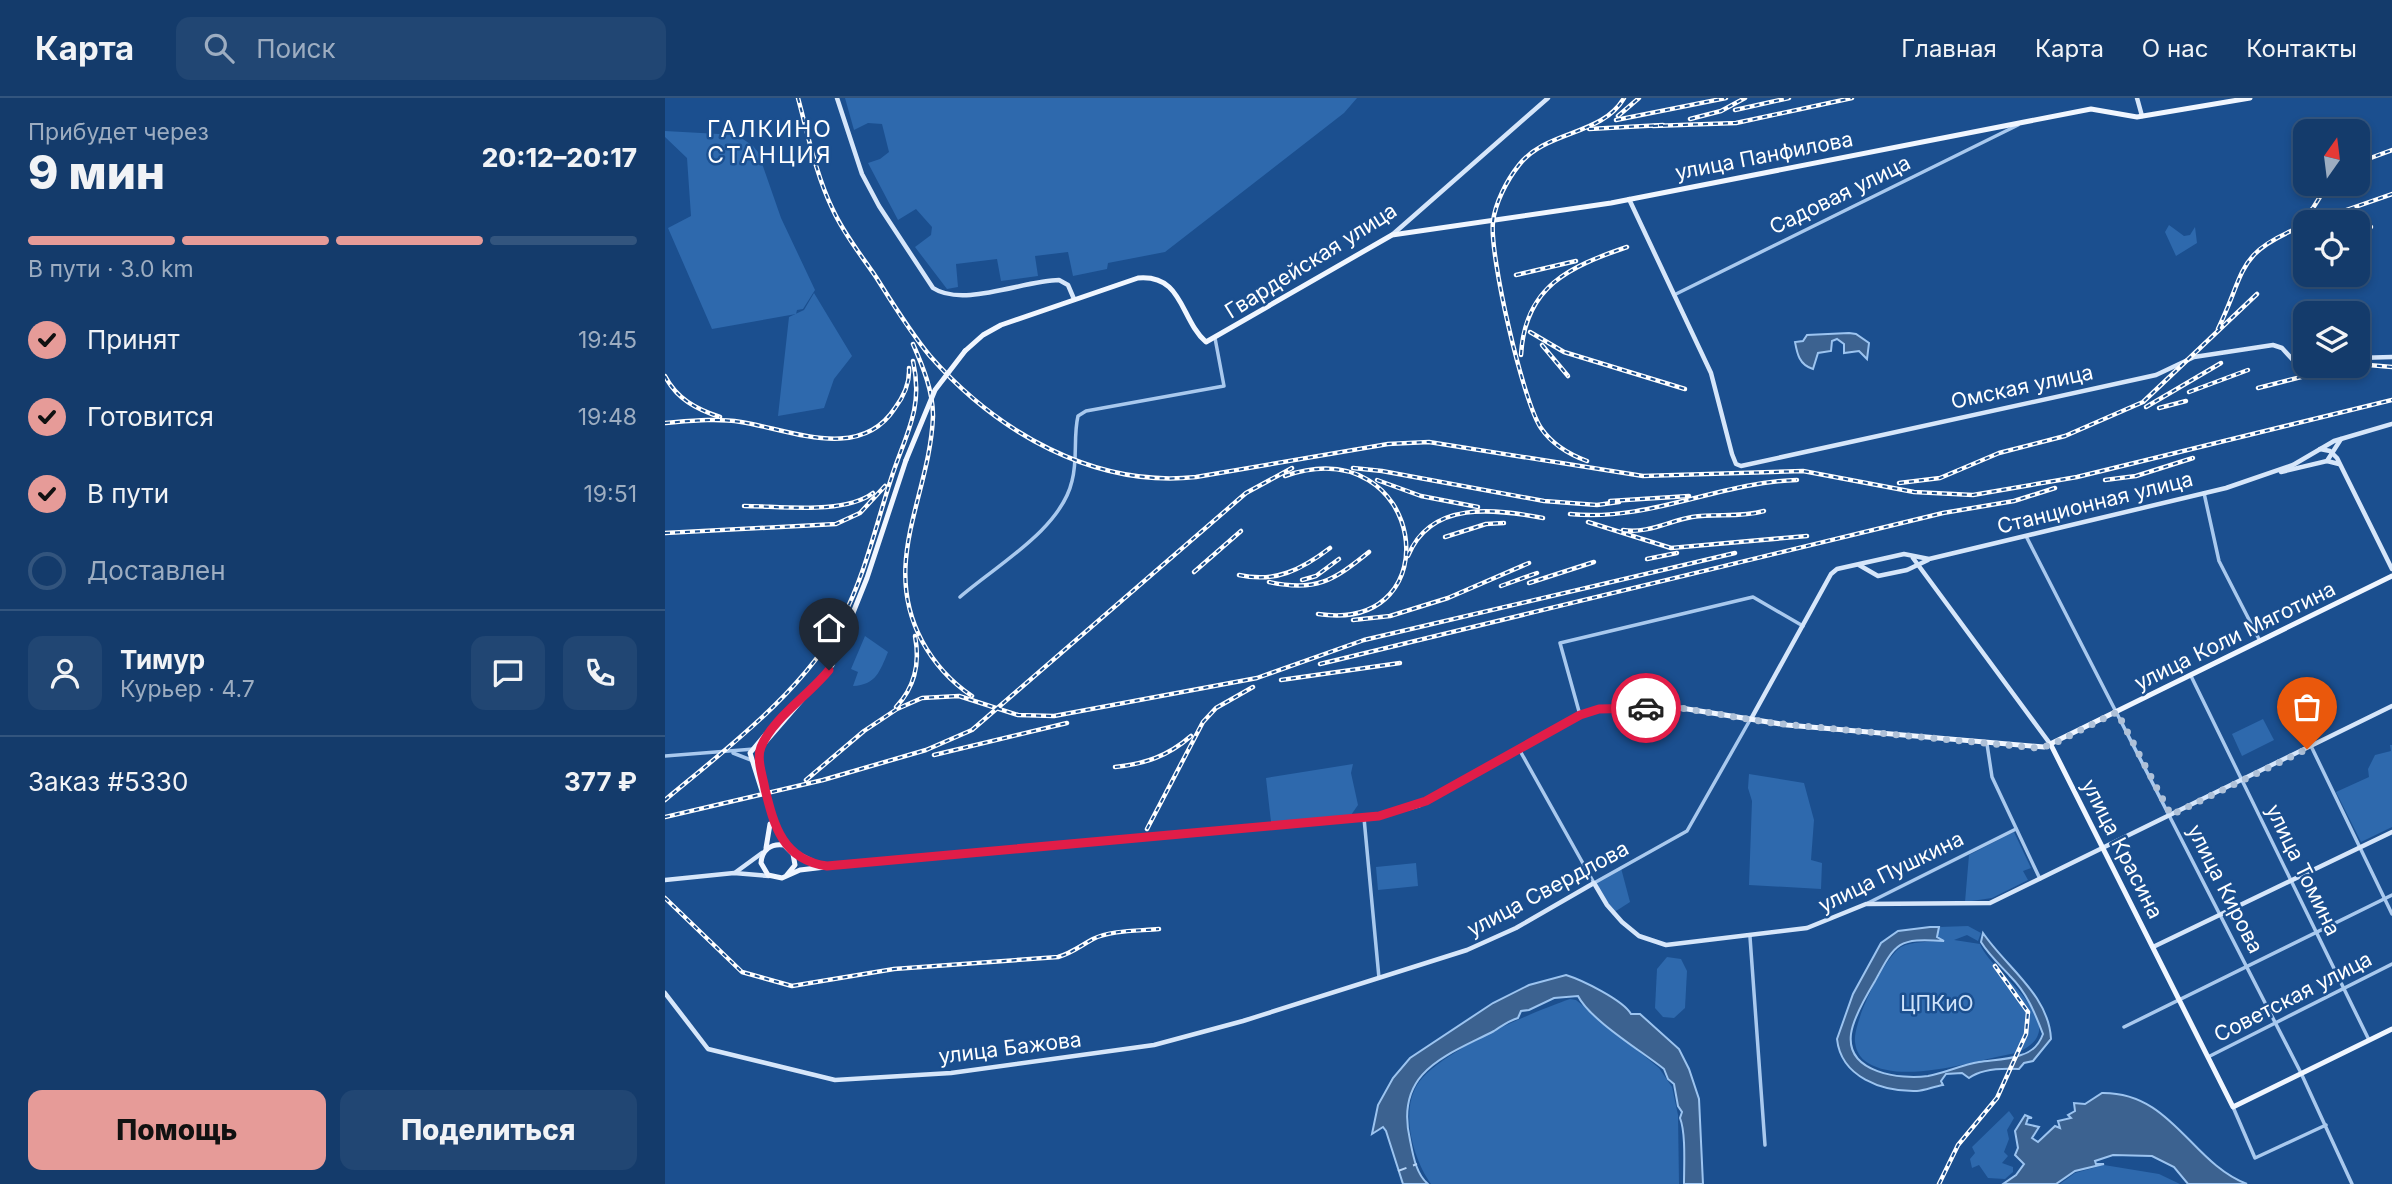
<!DOCTYPE html>
<html lang="ru">
<meta charset="utf-8">
<style>
body{margin:0;font-family:Inter,sans-serif;background:#214673;color:#f1f3f6;height:100vh;display:flex;flex-direction:column;font-size:26px;white-space:nowrap}
*{box-sizing:border-box;margin:0}
p{font-size:23px;color:#9dadc1}
.icon{flex:none;width:38px;height:38px;fill:none;stroke:currentColor;stroke-width:2;stroke-linecap:round;stroke-linejoin:round}
.map{position:relative;flex:1;overflow:hidden}
.panel{display:flex;flex-direction:column;background:#143b6b;width:665px}
.panel>*{flex:none}
.needle{width:46px;rotate:14deg}
.controls{position:absolute;left:1628px;top:21px;display:grid;gap:14px}
.controls a{display:grid;place-items:center;width:77px;height:77px;border-radius:14px;background:#143b6b;box-shadow:0 4px 10px #0003,0 0 0 2px #33557e;font-size:35px}
.pin{position:absolute;display:grid;place-items:center;width:60px;height:60px;color:#fff;margin:-72px -30px;border-radius:50% 50% 50% 0;rotate:-45deg;box-shadow:0 0 7px #0007}
.pin .icon{rotate:45deg}
.courier{position:absolute;display:grid;place-items:center;width:70px;height:70px;margin:-35px;border:5px solid #e11d48;border-radius:50%;background:#fff;color:#222;box-shadow:0 2px 9px #0007}
.summary em{font-style:normal;font-weight:800}
.summary div{display:flex;flex-direction:column-reverse}
.summary{display:flex;align-items:center;justify-content:space-between;height:119px;padding:0 28px}
h1{font-size:46px;font-weight:800;line-height:52px}
.bar{display:grid;grid-template-columns:repeat(4,1fr);gap:10px 7px;align-content:center;height:84px;padding:0 28px}
.bar i{height:9px;border-radius:5px;background:#33557e}
.bar .on{background:#e69b98}
.bar p{grid-column:span 4}
.line{display:flex;align-items:center;gap:18px;padding:0 28px;border-top:2px solid #33557e}
.line div{flex:1}
.round{display:grid;place-items:center;flex:none;width:74px;height:74px;border-radius:14px;background:#214673}
ol{padding:0 28px;list-style:none}
li{display:flex;align-items:center;gap:21px;height:77px}
li p{margin-inline-start:auto}
li .icon{padding:7px;border-radius:50%;background:#e69b98;color:#111;stroke-width:4}
li:last-child{color:#9dadc1}
li i{width:38px;height:38px;border:4px solid #33557e;border-radius:50%}
.button{display:flex;gap:14px;margin-top:auto;padding:14px 28px}
.button a{flex:1;height:80px;border-radius:14px;background:#e69b98;color:#111;font-size:28px;font-weight:800;line-height:80px;text-align:center}
.button a+a{background:#214673;color:#f1f3f6}
header{display:flex;align-items:center;gap:42px;box-sizing:border-box;height:98px;padding:0 35px;background:#143b6b;border-bottom:2px solid #33557e}
header strong{font-size:33px}
nav{display:flex;gap:38px;margin-inline-start:auto;font-size:24px}
.search{width:490px;height:63px;background:#214673;display:flex;align-items:center;gap:18px;box-sizing:border-box;padding:0 24px;border-radius:14px;color:#9dadc1;font-size:26px}
main{display:flex;flex:1;min-height:0}
.map>svg:first-child{display:block}
.green{fill:#2e69ad}
.water{fill:#3c6290;stroke:#9cc4f0;stroke-width:2}
.lines{fill:none;stroke-linecap:round;stroke-linejoin:round}
.ferry{stroke:#b5d3f5;stroke-width:2;stroke-dasharray:9 7;stroke-linecap:butt}
.tertiary{stroke:#a9c9ee;stroke-width:3.5}
.secondary{stroke:#d6e6fa;stroke-width:4.5}
.primary{stroke:#f0f6ff;stroke-width:5}
.rail-casing{stroke:#fff;stroke-width:4.5}
.rail{stroke:#1b4f8f;stroke-width:2;stroke-dasharray:5;stroke-linecap:butt}
.primary-bridge{stroke:#f0f6ff;stroke-width:5}
.done{stroke:#afc1d8;stroke-width:7;stroke-dasharray:0 12.6}
.route{stroke:#e11d48;stroke-width:9}
.labels{text-anchor:middle;stroke-width:5;stroke-linejoin:round;paint-order:stroke}
.street-label{font-size:21px;fill:#fff;stroke:#1b4f8f}
.park-label{font-size:21px;fill:#cfe3fa;stroke:#1b4f8f}
.neighbourhood-label{font-size:23px;letter-spacing:2px;fill:#fff;stroke:#1b4f8f}
</style>
<header>
<strong>Карта</strong>
<div class="search"><svg class="icon" aria-label="search" viewBox="0 0 24 24"><circle cx="10" cy="10" r="6"/><path d="M15 15l6 6"/></svg>Поиск</div>
<nav><a>Главная</a><a>Карта</a><a>О нас</a><a>Контакты</a></nav>
</header>
<main>
<section class="panel">
<div class="summary"><div><h1>9 мин</h1><p>Прибудет через</p></div><em>20:12–20:17</em></div>
<div class="bar"><i class="on"></i><i class="on"></i><i class="on"></i><i></i><p>В пути · 3.0 km</p></div>
<ol>
<li><svg class="icon" aria-label="check" viewBox="0 0 24 24"><path d="M5 12l5 5 9-10"/></svg>Принят<p>19:45</p></li>
<li><svg class="icon" aria-label="check" viewBox="0 0 24 24"><path d="M5 12l5 5 9-10"/></svg>Готовится<p>19:48</p></li>
<li><svg class="icon" aria-label="check" viewBox="0 0 24 24"><path d="M5 12l5 5 9-10"/></svg>В пути<p>19:51</p></li>
<li><i></i>Доставлен</li>
</ol>
<div class="line" style="height:126px"><a class="round"><svg class="icon" aria-label="person" viewBox="0 0 24 24"><circle cx="12" cy="8" r="4"/><path d="M4 21q1-7 8-7t8 7"/></svg></a><div><b>Тимур</b><p>Курьер · 4.7</p></div><a class="round"><svg class="icon" aria-label="chat" viewBox="0 0 24 24"><path d="M4 5h16v11H9l-5 4z"/></svg></a><a class="round"><svg class="icon" aria-label="phone" viewBox="0 0 24 24"><path d="M5 4h4l2 5-3 2q2 4 5 5l2-3 5 2v4C11 20 4 13 5 4z"/></svg></a></div>
<div class="line" style="height:91px"><div>Заказ #5330</div><b>377 ₽</b></div>
<div class="button"><a>Помощь</a><a>Поделиться</a></div>
</section>
<div class="map">
<svg width="1727" height="1086" viewBox="0 0 1727 1086">
<rect width="100%" height="100%" fill="#1b4f8f"/>
<g class="green">
<path d="M 180,0 L 692,0 L 679,15 L 500,154 L 443,165 L 442,171 L 408,178 L 403,154 L 370,158 L 373,178 L 336,183 L 332,161 L 291,166 L 293,189 L 282,191 L 250,149 L 266,137 L 267,129 L 251,111 L 233,122 L 203,65 L 215,61 L 224,54 L 217,26 L 203,25 L 189,32 Z"/>
<path d="M 0,33 L 72,37 L 88,48 L 93,54 L 116,120 L 150,192 L 138,211 L 132,212 L 131,216 L 47,231 L 3,130 L 26,118 L 22,60 L 0,39 Z"/>
<path d="M 1504,127 L 1519,138 L 1525,137 L 1530,129 L 1532,145 L 1511,158 L 1500,134 Z"/>
<path d="M 149,195 L 187,258 L 169,281 L 159,310 L 113,318 L 124,219 L 139,212 Z"/>
<path d="M 200,538 L 223,554 C 215,573 211,587 188,588 L 193,574 L 186,571 Z"/>
<path d="M 1598,621 L 1609,642 L 1577,658 L 1567,636 Z"/>
<path d="M 1725,647 L 1727,647 L 1727,729 L 1696,744 L 1671,694 L 1704,679 L 1703,671 L 1710,657 L 1726,653 Z"/>
<path d="M 688,666 L 686,675 L 693,707 L 686,717 L 606,724 L 601,680 Z"/>
<path d="M 1084,676 L 1139,685 L 1149,722 L 1146,762 L 1157,765 L 1156,791 L 1084,787 L 1087,703 L 1083,690 Z"/>
<path d="M 1349,734 L 1366,770 L 1358,773 L 1363,782 L 1327,800 L 1300,804 L 1304,757 Z"/>
<path d="M 751,765 L 753,788 L 713,792 L 711,769 Z"/>
<path d="M 956,770 L 965,804 L 948,815 L 931,785 Z"/>
<path d="M 1303,828 L 1316,835 L 1313,843 L 1302,837 L 1289,842 L 1315,846 C 1325,875 1416,929 1351,955 C 1311,962 1239,987 1203,965 C 1195,960 1191,953 1190,944 C 1188,923 1219,860 1236,849 C 1247,843 1266,844 1278,843 L 1272,839 L 1274,829 Z"/>
<path d="M 1002,859 L 1016,861 L 1022,873 L 1020,910 L 1009,920 L 998,919 L 990,910 L 992,871 Z"/>
<path d="M 905,901 L 911,902 L 994,970 L 1007,989 L 1013,1017 L 1014,1086 L 766,1086 C 748,1061 734,1012 754,984 C 777,953 867,914 905,901 Z"/>
<path d="M 1344,1013 L 1349,1020 L 1342,1032 L 1344,1041 L 1339,1054 L 1343,1058 L 1337,1065 L 1348,1069 L 1348,1074 L 1340,1081 L 1323,1080 L 1314,1067 L 1307,1070 L 1305,1061 L 1310,1055 L 1307,1049 Z"/>
<path d="M 1439,1067 L 1494,1076 L 1515,1086 L 1395,1086 L 1410,1075 Z"/>
</g>
<g class="water">
<path d="M 1184,235 L 1191,236 L 1204,245 L 1202,261 L 1194,253 L 1179,255 L 1179,246 L 1172,241 L 1167,243 L 1166,253 L 1153,255 L 1148,271 C 1134,267 1132,255 1130,244 L 1138,243 L 1142,237 Z"/>
<path d="M 1265,829 L 1274,829 L 1272,839 L 1279,843 C 1233,840 1231,844 1210,883 C 1201,898 1188,920 1186,936 C 1181,975 1236,982 1263,978 C 1280,975 1296,967 1314,964 C 1327,962 1343,962 1356,957 C 1367,954 1374,947 1378,936 C 1370,915 1362,895 1345,878 C 1335,867 1324,857 1316,844 L 1318,835 C 1341,869 1384,897 1386,941 L 1368,963 L 1359,965 L 1354,971 C 1337,970 1316,971 1304,980 L 1297,975 L 1281,976 L 1276,983 L 1278,987 C 1271,988 1258,993 1252,993 C 1217,994 1176,979 1172,941 L 1188,896 L 1216,845 L 1233,833 Z"/>
<path d="M 901,877 C 917,882 958,902 966,916 L 975,916 L 1014,951 L 1024,971 L 1034,1001 L 1038,1086 L 1019,1086 C 1019,1068 1021,1035 1015,1020 L 1017,1014 L 1013,1008 L 1009,986 L 1003,981 L 999,971 C 978,954 925,922 913,898 L 889,900 L 864,912 L 856,913 L 853,920 C 843,923 837,928 829,933 C 781,958 729,973 745,1042 C 748,1057 751,1076 763,1086 L 738,1086 L 721,1033 L 718,1029 L 707,1036 L 713,1007 L 728,980 L 745,960 L 828,905 L 864,887 Z"/>
<path d="M 1437,995 C 1507,994 1526,1065 1582,1086 L 1523,1086 L 1509,1069 L 1487,1058 L 1448,1057 L 1430,1063 L 1431,1066 L 1439,1066 L 1410,1073 L 1391,1086 L 1338,1086 L 1351,1077 L 1359,1066 L 1350,1057 L 1353,1050 L 1350,1033 L 1360,1017 L 1367,1020 L 1363,1020 L 1361,1026 L 1374,1029 L 1367,1040 L 1373,1044 L 1390,1028 L 1395,1030 L 1393,1023 L 1406,1020 L 1403,1017 L 1410,1013 L 1409,1005 L 1420,1006 Z"/>
</g>
<g class="lines">
<path class="ferry" d="M 733,1073 L 752,1066"/>
<g class="tertiary">
<path d="M 1009,197 L 1353,27"/>
<path d="M 1539,395 L 1554,463 L 1595,543"/>
<path d="M 1361,438 L 1636,975 L 1687,1086"/>
<path d="M 295,499 C 332,467 396,431 407,383 C 413,361 408,339 413,318 L 421,313 L 559,288 L 550,240"/>
<path d="M 1526,578 L 1704,942"/>
<path d="M 915,617 L 895,545 L 1088,499 L 1138,528"/>
<path d="M 1322,646 L 1327,679 L 1375,781"/>
<path d="M 1646,648 L 1727,816"/>
<path d="M 854,651 L 929,785 L 1022,733 L 1085,622"/>
<path d="M 68,655 L 86,662"/>
<path d="M 0,658 L 89,651"/>
<path d="M 699,720 L 714,880"/>
<path d="M 1203,805 L 1351,731"/>
<path d="M 1085,839 L 1100,1047"/>
<path d="M 1459,929 L 1727,797"/>
<path d="M 1543,959 L 1727,866"/>
<path d="M 1568,1009 L 1590,1060 L 1661,1027"/>
</g>
<g class="secondary">
<path d="M 172,0 L 197,76 L 214,108 L 268,190 C 298,210 360,182 394,182 L 403,187 L 409,201"/>
<path d="M 1472,0 L 1477,18"/>
<path d="M 964,101 L 1046,275 L 1067,356 L 1071,366 L 1076,368 L 1491,277 L 1529,259 L 1608,247 L 1617,250 L 1628,262 L 1640,264"/>
<path d="M 727,137 L 883,0"/>
<path d="M 1692,260 L 1727,259"/>
<path d="M 1655,351 L 1665,353 L 1672,360 L 1727,471"/>
<path d="M 1662,363 L 1676,341"/>
<path d="M 1616,374 L 1662,363 L 1674,366"/>
<path d="M 1248,460 L 1386,647"/>
<path d="M 1194,467 L 1213,478 L 1242,472 L 1263,462"/>
<path d="M 1086,621 L 1166,476 L 1172,471 L 1239,456 L 1264,461 L 1561,390 L 1628,367 L 1669,343 L 1727,326"/>
<path d="M 71,774 L 97,755"/>
<path d="M 0,782 L 69,775 L 104,778"/>
<path d="M 1488,849 L 1727,734"/>
<path d="M 0,895 L 43,951 L 170,982 L 286,975 L 489,947 L 578,923 L 802,852 L 851,830 L 929,785 L 942,807 L 957,824 L 974,838 L 1001,847 L 1142,830 L 1201,806 L 1325,805 L 1727,608"/>
</g>
<g class="primary">
<path d="M 300,253 L 318,237 L 336,227 L 473,180 C 518,176 515,221 541,244 L 727,137 L 946,105 L 1426,11 L 1472,19 L 1585,0"/>
<path d="M 1386,647 L 1568,1009 L 1727,931"/>
<path d="M 97,693 L 85,655 L 100,637"/>
<path d="M 120,747 L 107,721 L 94,657 L 96,649 L 167,567 L 202,480 L 241,362"/>
<path d="M 101,750 L 105,726"/>
<path d="M 127,753 L 155,767"/>
<path d="M 121,778 L 130,767 L 128,756 L 119,747 C 106,745 97,752 96,765 L 103,777 L 117,780 L 135,772 L 194,765 L 714,718 L 754,707 L 903,623 L 934,611 L 1016,610 L 1122,627 L 1379,649 L 1727,478"/>
</g>
<g class="rail-casing">
<g id="rail">
<path d="M 133,0 C 143,37 151,77 168,112 C 179,136 196,157 211,179 C 228,206 245,234 265,258 C 332,334 429,390 531,379 L 723,346 L 764,344 L 978,378 L 1138,373 L 1249,394 L 1308,397 L 1412,379 L 1727,302"/>
<path d="M 1070,12 L 1124,0"/>
<path d="M 953,18 L 974,0"/>
<path d="M 1025,21 L 1056,13 L 1080,0"/>
<path d="M 951,22 L 1061,0"/>
<path d="M 988,28 L 1071,25 L 1187,0"/>
<path d="M 924,31 L 998,27"/>
<path d="M 1692,65 L 1727,52"/>
<path d="M 1647,124 L 1727,96"/>
<path d="M 1692,125 L 1706,129"/>
<path d="M 1631,127 L 1648,110 L 1663,86"/>
<path d="M 851,177 L 911,163"/>
<path d="M 1553,231 C 1582,171 1570,155 1640,127"/>
<path d="M 865,234 L 899,254 L 1020,291"/>
<path d="M 248,246 C 258,269 268,293 268,318 C 265,398 215,464 257,543 C 269,565 286,584 307,598"/>
<path d="M 877,247 L 903,278"/>
<path d="M 856,257 C 860,188 904,169 962,149"/>
<path d="M 1692,266 L 1727,269"/>
<path d="M 0,278 C 12,301 31,311 55,319"/>
<path d="M 1593,290 L 1679,268"/>
<path d="M 1524,294 L 1583,272"/>
<path d="M 1481,309 L 1556,265"/>
<path d="M 1494,310 L 1521,303"/>
<path d="M 0,325 C 25,323 51,320 76,324 C 126,332 195,364 230,310 C 239,298 245,285 244,270"/>
<path d="M 922,363 C 903,356 887,346 876,330 C 858,304 824,156 828,124 C 830,105 842,82 854,67 C 881,32 937,38 959,0"/>
<path d="M 688,370 L 717,373 L 879,403 L 932,407 L 954,404"/>
<path d="M 620,378 C 760,330 789,536 653,516"/>
<path d="M 712,382 L 756,398 L 813,409"/>
<path d="M 1440,382 L 1471,378 L 1528,360"/>
<path d="M 1234,385 L 1275,380 L 1334,355 L 1400,338 L 1478,304 L 1592,196"/>
<path d="M 945,403 L 1024,398"/>
<path d="M 79,408 C 115,408 179,417 208,395"/>
<path d="M 905,416 C 985,424 1054,384 1132,382"/>
<path d="M 923,424 L 1006,450 L 1142,438"/>
<path d="M 958,432 C 982,436 1004,423 1027,419 C 1051,415 1075,420 1099,413"/>
<path d="M 0,435 L 171,426 L 195,415 L 220,388"/>
<path d="M 780,439 L 821,426 L 839,425"/>
<path d="M 743,458 C 766,402 830,411 878,420"/>
<path d="M 982,461 L 1012,455"/>
<path d="M 529,474 L 576,433"/>
<path d="M 574,477 C 610,485 636,472 665,450"/>
<path d="M 637,482 L 651,478 L 674,461"/>
<path d="M 604,484 C 651,494 668,483 704,454"/>
<path d="M 864,485 L 929,464"/>
<path d="M 836,488 L 872,475"/>
<path d="M 688,522 L 725,518 L 783,500 L 864,465"/>
<path d="M 655,566 L 1278,415 L 1349,403 L 1390,390"/>
<path d="M 616,582 L 735,565"/>
<path d="M 231,609 C 250,589 255,564 250,538"/>
<path d="M 269,657 L 402,625"/>
<path d="M 450,669 C 480,666 503,658 526,638"/>
<path d="M 141,682 L 199,633 L 232,611 L 257,600 L 294,598 L 353,617 L 389,618 L 592,580 L 699,542 L 1070,455"/>
<path d="M 0,702 C 61,651 140,592 177,521 C 200,477 211,427 226,381 C 240,337 259,311 248,263"/>
<path d="M 0,719 L 158,682 L 261,652 L 307,632 L 581,395 L 627,370"/>
<path d="M 482,731 L 538,624 L 551,610 L 588,589"/>
<path d="M 0,800 L 77,874 L 127,888 L 229,871 L 393,859 C 407,855 415,848 428,841 C 446,832 474,833 494,831"/>
<path d="M 1274,1086 L 1293,1047 L 1332,1000 L 1361,936 L 1363,914 L 1330,868"/>
</g>
</g>
<use href="#rail" class="rail"/>
<path class="primary-bridge" d="M 241,362 L 270,292 L 300,253"/>
</g>
<g class="lines">
<path class="done" d="M 981,610 L 1016,610 L 1107,625 L 1372,650 L 1386,647 L 1452,614 L 1506,717 L 1642,651"/>
<path class="route" d="M 164,572 C 145,596 107,621 96,649 C 91,661 98,679 100,691 C 109,728 118,762 162,768 L 714,718 L 761,703 L 915,617 L 934,611 L 981,610"/>
</g>
<g class="labels">
<g class="street-label">
<text transform="translate(1099 58) rotate(-11)" y="7">улица Панфилова</text>
<text transform="translate(1175 97) rotate(-26)" y="7">Садовая улица</text>
<text transform="translate(646 163) rotate(-32)" y="7">Гвардейская улица</text>
<text transform="translate(1357 289) rotate(-12)" y="7">Омская улица</text>
<text transform="translate(1430 405) rotate(-14)" y="7">Станционная улица</text>
<text transform="translate(1570 538) rotate(-26)" y="7">улица Коли Мяготина</text>
<text transform="translate(1457 751) rotate(63)" y="7">улица Красина</text>
<text transform="translate(1638 772) rotate(64)" y="7">улица Томина</text>
<text transform="translate(1226 774) rotate(-26)" y="7">улица Пушкина</text>
<text transform="translate(883 791) rotate(-28)" y="7">улица Свердлова</text>
<text transform="translate(1560 791) rotate(63)" y="7">улица Кирова</text>
<text transform="translate(1628 899) rotate(-27)" y="7">Советская улица</text>
<text transform="translate(345 950) rotate(-7)" y="7">улица Бажова</text>
</g>
<g class="park-label">
<text x="1272" y="913">ЦПКиО</text>
</g>
<g class="neighbourhood-label">
<text x="105" y="39">ГАЛКИНО<tspan x="105" dy="26">СТАНЦИЯ</tspan></text>
</g>
</g>
</svg>
<div class="controls">
<a><svg class="needle" viewBox="-14 -14 28 28"><path d="M0-13l5 13h-10z" fill="#e53935"/><path d="M0 13l5-13h-10z" fill="#9dadc1"/></svg></a>
<a><svg class="icon" aria-label="locate" viewBox="0 0 24 24"><circle cx="12" cy="12" r="6"/><path d="M12 2v4M12 18v4M2 12h4M18 12h4"/></svg></a>
<a><svg class="icon" aria-label="layers" viewBox="0 0 24 24"><path d="M12 4l9 5-9 5-9-5zM3 14l9 5 9-5"/></svg></a>
</div>
<div class="pin" style="left:1642px;top:651px;background:#ea580c"><svg class="icon" aria-label="bag" viewBox="0 0 24 24"><path d="M5 8h14l-1 12H6zM9 8a3 3 0 0 1 6 0"/></svg></div>
<div class="pin" style="left:164px;top:572px;background:#1f2937"><svg class="icon" aria-label="home" viewBox="0 0 24 24"><path d="M3 11l9-7 9 7M6 9v11h12V9"/></svg></div>
<div class="courier" style="left:981px;top:610px"><svg class="icon" aria-label="car" viewBox="0 0 24 24"><path d="M5 17H2v-5l4-1 3-4h7l3 4 3 1v5h-3M9 17h6M6 11h13"/><circle cx="7" cy="17" r="2"/><circle cx="17" cy="17" r="2"/></svg></div>
</div>
</main>
